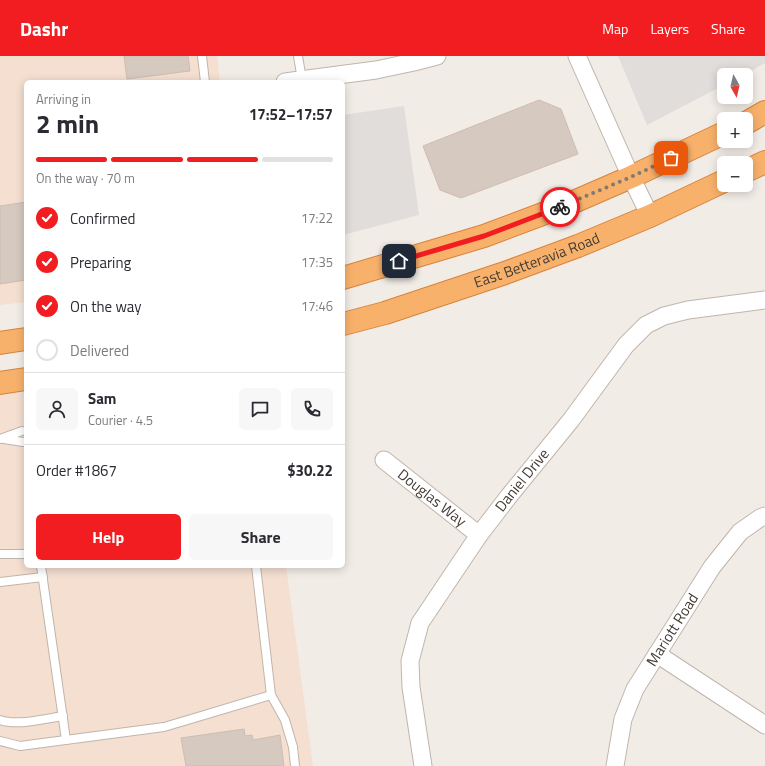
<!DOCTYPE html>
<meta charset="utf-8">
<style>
body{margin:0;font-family:"Titillium Web",sans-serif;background:#f7f7f7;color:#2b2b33;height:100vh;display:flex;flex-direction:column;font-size:15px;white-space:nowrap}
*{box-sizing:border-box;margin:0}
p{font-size:13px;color:#7c7c81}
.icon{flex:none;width:22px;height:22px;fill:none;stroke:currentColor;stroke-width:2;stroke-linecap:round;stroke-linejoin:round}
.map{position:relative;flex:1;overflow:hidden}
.sheet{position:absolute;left:24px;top:24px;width:321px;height:488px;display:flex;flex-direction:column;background:#fff;border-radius:6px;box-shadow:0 2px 10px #0003}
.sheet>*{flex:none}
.needle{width:26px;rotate:172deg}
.fabs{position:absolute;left:717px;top:12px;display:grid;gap:8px}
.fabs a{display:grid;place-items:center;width:36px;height:36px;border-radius:6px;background:#fff;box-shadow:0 2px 10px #0003;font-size:20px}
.pin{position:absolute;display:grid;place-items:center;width:34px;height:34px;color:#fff;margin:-17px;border-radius:8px;box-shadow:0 2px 6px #0006}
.courier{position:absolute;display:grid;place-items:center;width:40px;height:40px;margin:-20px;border:3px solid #f21d21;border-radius:50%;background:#fff;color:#222;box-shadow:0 1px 5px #0007}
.overview em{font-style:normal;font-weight:700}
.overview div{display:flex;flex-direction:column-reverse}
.overview{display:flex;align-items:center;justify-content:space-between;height:68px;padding:0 12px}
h1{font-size:26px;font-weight:700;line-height:30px}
.bar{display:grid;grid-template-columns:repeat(4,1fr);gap:6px 4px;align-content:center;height:48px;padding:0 12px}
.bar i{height:5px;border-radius:3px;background:#e1e1e2}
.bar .on{background:#f21d21}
.bar p{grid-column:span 4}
.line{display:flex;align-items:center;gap:10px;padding:0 12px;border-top:1px solid #e1e1e2}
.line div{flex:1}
.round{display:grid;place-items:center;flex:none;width:42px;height:42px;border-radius:6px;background:#f7f7f7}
ol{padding:0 12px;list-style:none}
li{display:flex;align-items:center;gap:12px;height:44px}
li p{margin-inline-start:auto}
li .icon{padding:4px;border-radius:50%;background:#f21d21;color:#fff;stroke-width:4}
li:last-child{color:#7c7c81}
li i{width:22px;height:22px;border:2px solid #e1e1e2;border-radius:50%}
.primary-button{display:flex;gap:8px;margin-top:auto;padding:8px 12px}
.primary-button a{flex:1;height:46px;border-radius:6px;background:#f21d21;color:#fff;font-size:16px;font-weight:700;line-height:46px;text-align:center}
.primary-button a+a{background:#f7f7f7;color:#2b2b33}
header{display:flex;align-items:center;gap:24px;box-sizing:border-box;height:56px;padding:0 20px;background:#f21d21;color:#fff}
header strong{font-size:19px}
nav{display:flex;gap:22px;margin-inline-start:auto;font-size:14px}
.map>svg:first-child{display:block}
.commercial{fill:#f4dfd1}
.parking{fill:#e0dddb}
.building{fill:#d6c9bf;stroke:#cebdaf}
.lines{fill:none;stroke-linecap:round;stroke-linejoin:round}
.lane-casing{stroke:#c0b5ac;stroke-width:10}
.street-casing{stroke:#c0b5ac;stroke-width:19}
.highway-casing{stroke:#d7833b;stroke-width:24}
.lane{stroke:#fff;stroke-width:8}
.street{stroke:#fff;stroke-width:17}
.highway{stroke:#f8b16b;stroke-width:22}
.done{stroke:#817a73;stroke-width:4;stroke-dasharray:0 7.2}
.route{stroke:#f21d21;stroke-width:5}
.labels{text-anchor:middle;stroke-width:4;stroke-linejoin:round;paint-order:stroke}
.street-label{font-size:15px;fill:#443c35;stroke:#fff}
</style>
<header>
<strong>Dashr</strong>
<nav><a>Map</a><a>Layers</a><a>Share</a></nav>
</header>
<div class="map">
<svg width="765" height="710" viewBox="0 0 765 710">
<rect width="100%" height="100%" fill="#f2ece6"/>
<g class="commercial">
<path d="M 0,0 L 217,0 L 220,26 L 26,26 L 26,246 L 0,249 Z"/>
<path d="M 26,333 L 26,510 L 286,510 L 313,710 L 0,710 L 0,338 Z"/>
</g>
<g class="parking">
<path d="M 618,0 L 765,0 L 765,7 L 744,19 L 724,19 L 724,29 L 647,69 Z"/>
<path d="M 404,50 L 419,159 L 343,179 L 343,59 Z"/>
</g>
<g class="building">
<path d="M 124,0 L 188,0 L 190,15 L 127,23 Z"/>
<path d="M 539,44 L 561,53 L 578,98 L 461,142 L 440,134 L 423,90 Z"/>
<path d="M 26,146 L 26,224 L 0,228 L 0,150 Z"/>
<path d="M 244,673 L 245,680 L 252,679 L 253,684 L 280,679 L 284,710 L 186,710 L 181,682 Z"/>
</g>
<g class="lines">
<g class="lane-casing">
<g id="lane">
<path d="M 202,0 L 205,26"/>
<path d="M 298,0 L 302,24"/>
<path d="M 0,383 L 22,375"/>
<path d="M 4,383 L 23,386"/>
<path d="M 0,498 L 26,498"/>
<path d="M 41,510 L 66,684"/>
<path d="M 0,526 L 43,521"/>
<path d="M 271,639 L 285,664 L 293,691 L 295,710"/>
<path d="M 0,664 C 16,670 45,663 63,660"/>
<path d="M 0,685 L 20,690 L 164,671 L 191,663 L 271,639 L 256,510"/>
</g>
</g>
<g class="street-casing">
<g id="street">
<path d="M 577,0 L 631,121 L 650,160"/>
<path d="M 285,26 L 376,14 L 414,6 L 437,0"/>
<path id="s1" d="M 384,404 L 479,479"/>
<path d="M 657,598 L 765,669"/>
<path id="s2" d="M 423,710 L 411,631 L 410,605 L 420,567 L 479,479 L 509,440 L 571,364 L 626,289 L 646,269 L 664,260 L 688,254 L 765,244"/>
<path id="s3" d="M 615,710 L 623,663 L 635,633 L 712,511 L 740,476 L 760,462 L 765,460"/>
</g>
</g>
<g class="highway-casing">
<g id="highway">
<path d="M 746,67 L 765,56"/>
<path d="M 746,115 L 765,106"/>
<path d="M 343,222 L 484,180 L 569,148 L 631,121 L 724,77"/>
<path id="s4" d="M 343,268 L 385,257 L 505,217 L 578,190 L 650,160 L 724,125"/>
<path d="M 0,287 L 26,283"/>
<path d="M 0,327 L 26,323"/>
</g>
</g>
<use href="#lane" class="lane"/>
<use href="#street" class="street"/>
<use href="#highway" class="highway"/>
</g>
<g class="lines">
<path class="done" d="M 560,151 L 631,121 L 671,102"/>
<path class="route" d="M 399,205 L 484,180 L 560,151"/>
</g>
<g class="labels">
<g class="street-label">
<text dy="5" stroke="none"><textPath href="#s4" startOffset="204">East Betteravia Road</textPath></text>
<text dy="5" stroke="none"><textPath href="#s2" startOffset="321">Daniel Drive</textPath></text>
<text dy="5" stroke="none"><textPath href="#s1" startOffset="61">Douglas Way</textPath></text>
<text dy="5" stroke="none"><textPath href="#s3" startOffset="150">Mariott Road</textPath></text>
</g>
</g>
</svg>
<div class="fabs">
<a><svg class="needle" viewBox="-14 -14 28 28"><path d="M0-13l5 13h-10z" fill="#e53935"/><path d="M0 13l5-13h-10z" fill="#7c7c81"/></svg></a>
<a>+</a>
<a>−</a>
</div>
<div class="pin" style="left:671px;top:102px;background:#ea580c"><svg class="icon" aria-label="bag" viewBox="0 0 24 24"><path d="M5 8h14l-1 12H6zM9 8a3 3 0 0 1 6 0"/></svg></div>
<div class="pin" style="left:399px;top:205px;background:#1f2937"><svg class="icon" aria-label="home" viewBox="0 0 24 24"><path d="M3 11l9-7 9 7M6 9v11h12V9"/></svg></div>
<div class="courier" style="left:560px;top:151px"><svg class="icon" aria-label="bike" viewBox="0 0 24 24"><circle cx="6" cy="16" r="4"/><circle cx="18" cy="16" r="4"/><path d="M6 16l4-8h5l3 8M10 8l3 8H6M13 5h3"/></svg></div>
<section class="sheet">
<div class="overview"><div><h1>2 min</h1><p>Arriving in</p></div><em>17:52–17:57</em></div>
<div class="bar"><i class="on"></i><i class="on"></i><i class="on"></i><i></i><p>On the way · 70 m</p></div>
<ol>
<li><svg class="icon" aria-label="check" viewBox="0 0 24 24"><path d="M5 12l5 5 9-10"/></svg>Confirmed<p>17:22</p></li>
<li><svg class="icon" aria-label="check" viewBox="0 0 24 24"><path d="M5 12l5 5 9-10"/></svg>Preparing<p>17:35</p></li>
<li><svg class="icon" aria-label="check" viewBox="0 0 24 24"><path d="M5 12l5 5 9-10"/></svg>On the way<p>17:46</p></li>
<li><i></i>Delivered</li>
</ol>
<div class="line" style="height:72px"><a class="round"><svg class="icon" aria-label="person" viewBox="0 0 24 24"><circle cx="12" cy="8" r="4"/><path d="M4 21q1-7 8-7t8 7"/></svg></a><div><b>Sam</b><p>Courier · 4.5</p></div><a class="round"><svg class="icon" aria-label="chat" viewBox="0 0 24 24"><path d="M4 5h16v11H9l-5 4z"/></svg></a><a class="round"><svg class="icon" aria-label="phone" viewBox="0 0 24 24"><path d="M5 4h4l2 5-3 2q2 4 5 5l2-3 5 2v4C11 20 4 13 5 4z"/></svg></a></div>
<div class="line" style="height:52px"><div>Order #1867</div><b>$30.22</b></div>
<div class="primary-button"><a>Help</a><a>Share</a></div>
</section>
</div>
